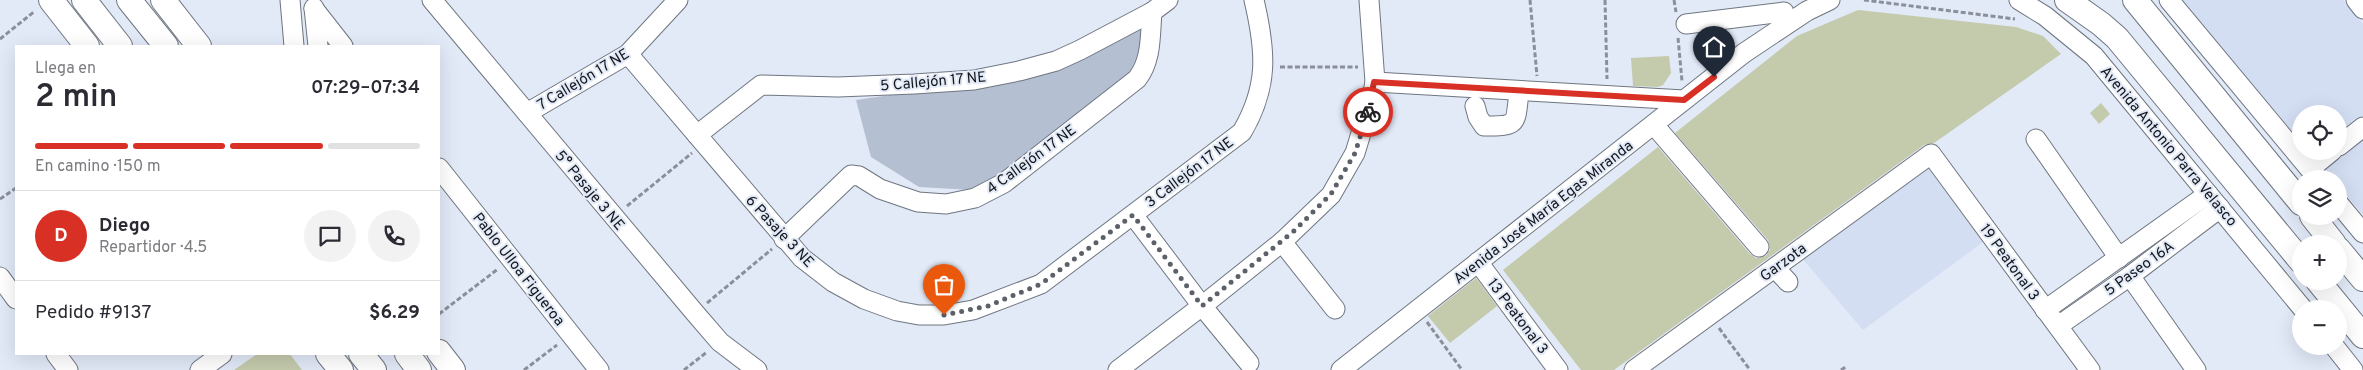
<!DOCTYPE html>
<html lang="es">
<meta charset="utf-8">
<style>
body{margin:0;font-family:Overpass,sans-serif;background:#f2f2f3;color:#2b2b33;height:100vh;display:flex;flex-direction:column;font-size:19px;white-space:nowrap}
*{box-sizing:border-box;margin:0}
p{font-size:16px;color:#7c7c81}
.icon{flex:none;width:28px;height:28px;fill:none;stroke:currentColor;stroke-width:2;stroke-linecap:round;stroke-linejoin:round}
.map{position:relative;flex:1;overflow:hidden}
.side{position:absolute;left:15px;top:45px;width:425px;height:310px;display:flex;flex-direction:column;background:#fff;border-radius:0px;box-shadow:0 5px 20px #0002}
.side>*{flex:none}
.buttons{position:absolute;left:2292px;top:105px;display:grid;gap:10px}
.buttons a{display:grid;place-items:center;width:55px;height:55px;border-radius:50%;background:#fff;box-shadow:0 5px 20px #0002;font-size:25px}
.pin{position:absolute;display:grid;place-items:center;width:42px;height:42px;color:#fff;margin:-51px -21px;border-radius:50% 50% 50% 0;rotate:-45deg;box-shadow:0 0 5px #0007}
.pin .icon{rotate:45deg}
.courier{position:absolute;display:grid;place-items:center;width:50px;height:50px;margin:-25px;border:4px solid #d93025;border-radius:50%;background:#fff;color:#222;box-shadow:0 1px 6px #0007}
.headline em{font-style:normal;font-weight:600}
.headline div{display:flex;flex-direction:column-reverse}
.headline{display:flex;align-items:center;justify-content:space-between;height:85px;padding:0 20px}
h1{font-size:32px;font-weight:600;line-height:38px}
.bar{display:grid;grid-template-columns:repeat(4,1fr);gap:8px 5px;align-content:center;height:60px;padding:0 20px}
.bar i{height:6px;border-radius:4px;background:#e1e1e2}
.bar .on{background:#d93025}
.bar p{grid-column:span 4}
.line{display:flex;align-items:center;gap:12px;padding:0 20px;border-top:1px solid #e1e1e2}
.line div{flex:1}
.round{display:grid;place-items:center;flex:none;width:52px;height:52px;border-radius:26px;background:#f2f2f3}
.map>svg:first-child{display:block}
.built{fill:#d3def2}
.green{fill:#b4bfd2}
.building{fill:#c4caac}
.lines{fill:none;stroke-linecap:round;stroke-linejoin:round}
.minor-casing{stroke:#6f7681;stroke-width:21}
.major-casing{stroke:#6f7681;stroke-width:26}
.path{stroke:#8a8f99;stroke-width:3;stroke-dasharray:5 2.5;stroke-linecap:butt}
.minor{stroke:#fff;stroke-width:19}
.major{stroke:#fff;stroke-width:24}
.done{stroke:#5c6068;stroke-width:5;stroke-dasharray:0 9}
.route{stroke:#d93025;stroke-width:6}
.labels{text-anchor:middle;stroke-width:4;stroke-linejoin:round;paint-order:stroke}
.street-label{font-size:15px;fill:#14171b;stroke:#e2e9f7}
</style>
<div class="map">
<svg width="2363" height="370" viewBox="0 0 2363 370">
<rect width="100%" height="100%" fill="#e2e9f7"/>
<g class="built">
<path d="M 2182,0 L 2343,0 L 2363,24 L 2363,215 L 2339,186 L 2339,179 L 2332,179 L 2309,151 L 2339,151 L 2339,114 L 2301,114 L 2301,142 Z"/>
<path d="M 1927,167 L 1983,242 L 1863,330 L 1802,258 Z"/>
</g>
<path class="green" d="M 1143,18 L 1145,53 L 1127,77 L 990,185 L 972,190 L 919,187 L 871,157 L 856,100 L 979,82 Z"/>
<g class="building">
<path d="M 1858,10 L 2016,27 L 2043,36 L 2061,54 L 1934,143 L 1924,145 L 1614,370 L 1581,370 L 1503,270 L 1658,147 L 1750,254 L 1756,258 L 1766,256 L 1770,250 L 1768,240 L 1675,133 L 1797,36 Z"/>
<path d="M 1669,56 L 1671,73 L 1663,85 L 1658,87 L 1633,86 L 1631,58 Z"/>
<path d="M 2101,103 L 2110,114 L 2099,124 L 2090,113 Z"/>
<path d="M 1476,278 L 1497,306 L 1450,343 L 1428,316 Z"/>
<path d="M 257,354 L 290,354 L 302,370 L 234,370 Z"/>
</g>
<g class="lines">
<g class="minor-casing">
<g id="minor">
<path d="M 290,0 L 294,46"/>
<path d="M 432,0 L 695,313 L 720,342 L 757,370"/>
<path d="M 2019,0 L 2045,16 L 2094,56 L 2303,309"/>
<path d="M 2169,0 L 2318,179"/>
<path d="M 2356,0 L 2363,9"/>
<path d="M 314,8 L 318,46"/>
<path d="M 314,9 L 343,46"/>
<path d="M 1686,24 L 1784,12"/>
<path d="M 628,54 L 802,258 L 833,282 L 864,299 L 897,311 L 919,315 L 944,315 L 973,310 L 1041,284 L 1242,132 C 1269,86 1266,51 1254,0"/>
<path d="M 1375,82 L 1684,100"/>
<path d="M 1475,106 L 1478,117 L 1484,126 C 1519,126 1515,125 1519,92"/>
<path d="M 527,113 L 628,54 L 678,0"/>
<path d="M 1654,125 L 1759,247"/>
<path d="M 697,135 L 761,85 L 838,87 L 914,84 L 974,80 L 1019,71 L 1056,61 L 1080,50 L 1152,12 L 1168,0"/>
<path d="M 2036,139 L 2119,258"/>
<path d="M 2339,146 L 2363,127"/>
<path d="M 439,168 L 599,370"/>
<path d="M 2310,169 L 2332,151"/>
<path d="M 2339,204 L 2363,233"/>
<path d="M 1133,215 L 1202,306 L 1249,363"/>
<path d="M 784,239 L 851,175 L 859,176 L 880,189 L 918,202 L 946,204 L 975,198 L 1004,183 L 1137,79 C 1152,60 1150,35 1152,12"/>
<path d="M 1282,242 L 1335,309"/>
<path d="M 1478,262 L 1558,370"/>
<path d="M 1775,268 L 1788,282"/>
<path d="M 2130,276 L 2196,370"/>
<path d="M 0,277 L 16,299"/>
<path d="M 2045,310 L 2208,194"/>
<path d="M 2058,326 L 2130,276 L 2220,208"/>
<path d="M 2334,346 L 2353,370"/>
<path d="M 56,354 L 68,370"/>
<path d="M 200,370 L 222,354"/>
<path d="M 1118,370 L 1202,306 L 1282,242 L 1331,195 L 1355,153 L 1372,97 L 1375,82 L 1369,0"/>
<path d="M 1341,370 L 1744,53 L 1807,11 L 1830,0"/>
<path d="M 1634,370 L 1931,154 L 2090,370"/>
</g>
</g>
<g class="major-casing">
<g id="major">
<path d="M 51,0 L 87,46"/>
<path d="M 84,0 L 120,46"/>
<path d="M 129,0 L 166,46"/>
<path d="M 163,0 L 199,46"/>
<path d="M 2067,0 L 2101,24 L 2117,38 L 2301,261"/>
<path d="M 2135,0 L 2301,203"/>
<path d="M 2312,216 L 2334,244"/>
<path d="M 2339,250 L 2363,279"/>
<path d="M 2318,281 L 2363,336"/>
<path d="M 439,352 L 453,370"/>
<path d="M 328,354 L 341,370"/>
<path d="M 361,354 L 374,370"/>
<path d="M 407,354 L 419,370"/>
</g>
</g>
<g class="path">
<path d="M 1530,0 L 1537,76"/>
<path d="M 1605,0 L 1607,79"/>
<path d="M 1674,0 L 1676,12"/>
<path d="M 1864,0 L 2015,19"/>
<path d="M 1678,38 L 1682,81"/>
<path d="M 0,39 L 35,11"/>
<path d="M 1280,67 L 1358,67"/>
<path d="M 0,199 L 16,188"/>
<path d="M 627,206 L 692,153"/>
<path d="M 707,303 L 772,249"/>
<path d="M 439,314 L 498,269"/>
<path d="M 1427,322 L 1462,370"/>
<path d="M 1719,328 L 1750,370"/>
<path d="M 524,370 L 557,345"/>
<path d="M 684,370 L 707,352"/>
<path d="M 1841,370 L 1847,366"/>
</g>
<use href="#minor" class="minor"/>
<use href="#major" class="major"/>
</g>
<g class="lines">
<path class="done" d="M 944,315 L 988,306 L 1041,284 L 1133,215 L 1202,306 L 1294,231 L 1331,194 L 1355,153 L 1368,112"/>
<path class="route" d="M 1368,112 L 1374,82 L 1684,100 L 1714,77"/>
</g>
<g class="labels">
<g class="street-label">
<text transform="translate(583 79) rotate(-31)" y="5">7 Callejón 17 NE</text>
<text transform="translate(933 81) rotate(-5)" y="5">5 Callejón 17 NE</text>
<text transform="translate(2169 146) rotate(50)" y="5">Avenida Antonio Parra Velasco</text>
<text transform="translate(1031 159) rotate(-36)" y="5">4 Callejón 17 NE</text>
<text transform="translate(1189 172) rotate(-37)" y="5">3 Callejón 17 NE</text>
<text transform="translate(590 190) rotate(50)" y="5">5° Pasaje 3 NE</text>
<text transform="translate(1543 212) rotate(-38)" y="5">Avenida José María Egas Miranda</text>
<text transform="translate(780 231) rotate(47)" y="5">6 Pasaje 3 NE</text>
<text transform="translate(1783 262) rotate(-36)" y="5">Garzota</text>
<text transform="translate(2010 262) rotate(54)" y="5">19 Peatonal 3</text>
<text transform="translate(2139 268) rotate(-36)" y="5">5 Paseo 16A</text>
<text transform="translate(519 269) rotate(52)" y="5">Pablo Ulloa Figueroa</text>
<text transform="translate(1518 316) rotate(53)" y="5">13 Peatonal 3</text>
</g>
</g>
</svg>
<div class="buttons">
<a><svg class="icon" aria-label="locate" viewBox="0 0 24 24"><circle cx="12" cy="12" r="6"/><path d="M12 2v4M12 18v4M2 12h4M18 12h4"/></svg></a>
<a><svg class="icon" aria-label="layers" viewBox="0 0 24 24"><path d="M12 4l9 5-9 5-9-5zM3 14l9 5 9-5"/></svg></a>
<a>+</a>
<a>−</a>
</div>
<div class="pin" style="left:944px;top:315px;background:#ea580c"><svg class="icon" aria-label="bag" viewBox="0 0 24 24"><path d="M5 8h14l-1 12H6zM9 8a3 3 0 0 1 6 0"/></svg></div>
<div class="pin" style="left:1714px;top:77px;background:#1f2937"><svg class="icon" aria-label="home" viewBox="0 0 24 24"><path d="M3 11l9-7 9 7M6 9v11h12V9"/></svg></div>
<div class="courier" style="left:1368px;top:112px"><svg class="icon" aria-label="bike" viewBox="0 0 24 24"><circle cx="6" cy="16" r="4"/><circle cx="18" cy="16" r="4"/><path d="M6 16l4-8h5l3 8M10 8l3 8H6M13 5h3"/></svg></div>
<section class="side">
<div class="headline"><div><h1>2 min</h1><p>Llega en</p></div><em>07:29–07:34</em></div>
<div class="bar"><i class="on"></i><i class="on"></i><i class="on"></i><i></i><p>En camino · 150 m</p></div>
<div class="line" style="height:90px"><b class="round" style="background:#d93025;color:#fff">D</b><div><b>Diego</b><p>Repartidor · 4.5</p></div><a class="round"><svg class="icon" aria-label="chat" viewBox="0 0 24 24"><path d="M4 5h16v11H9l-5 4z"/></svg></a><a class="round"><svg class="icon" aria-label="phone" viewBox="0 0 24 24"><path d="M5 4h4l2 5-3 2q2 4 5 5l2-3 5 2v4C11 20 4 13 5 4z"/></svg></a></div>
<div class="line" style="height:65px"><div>Pedido #9137</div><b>$6.29</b></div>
</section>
</div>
